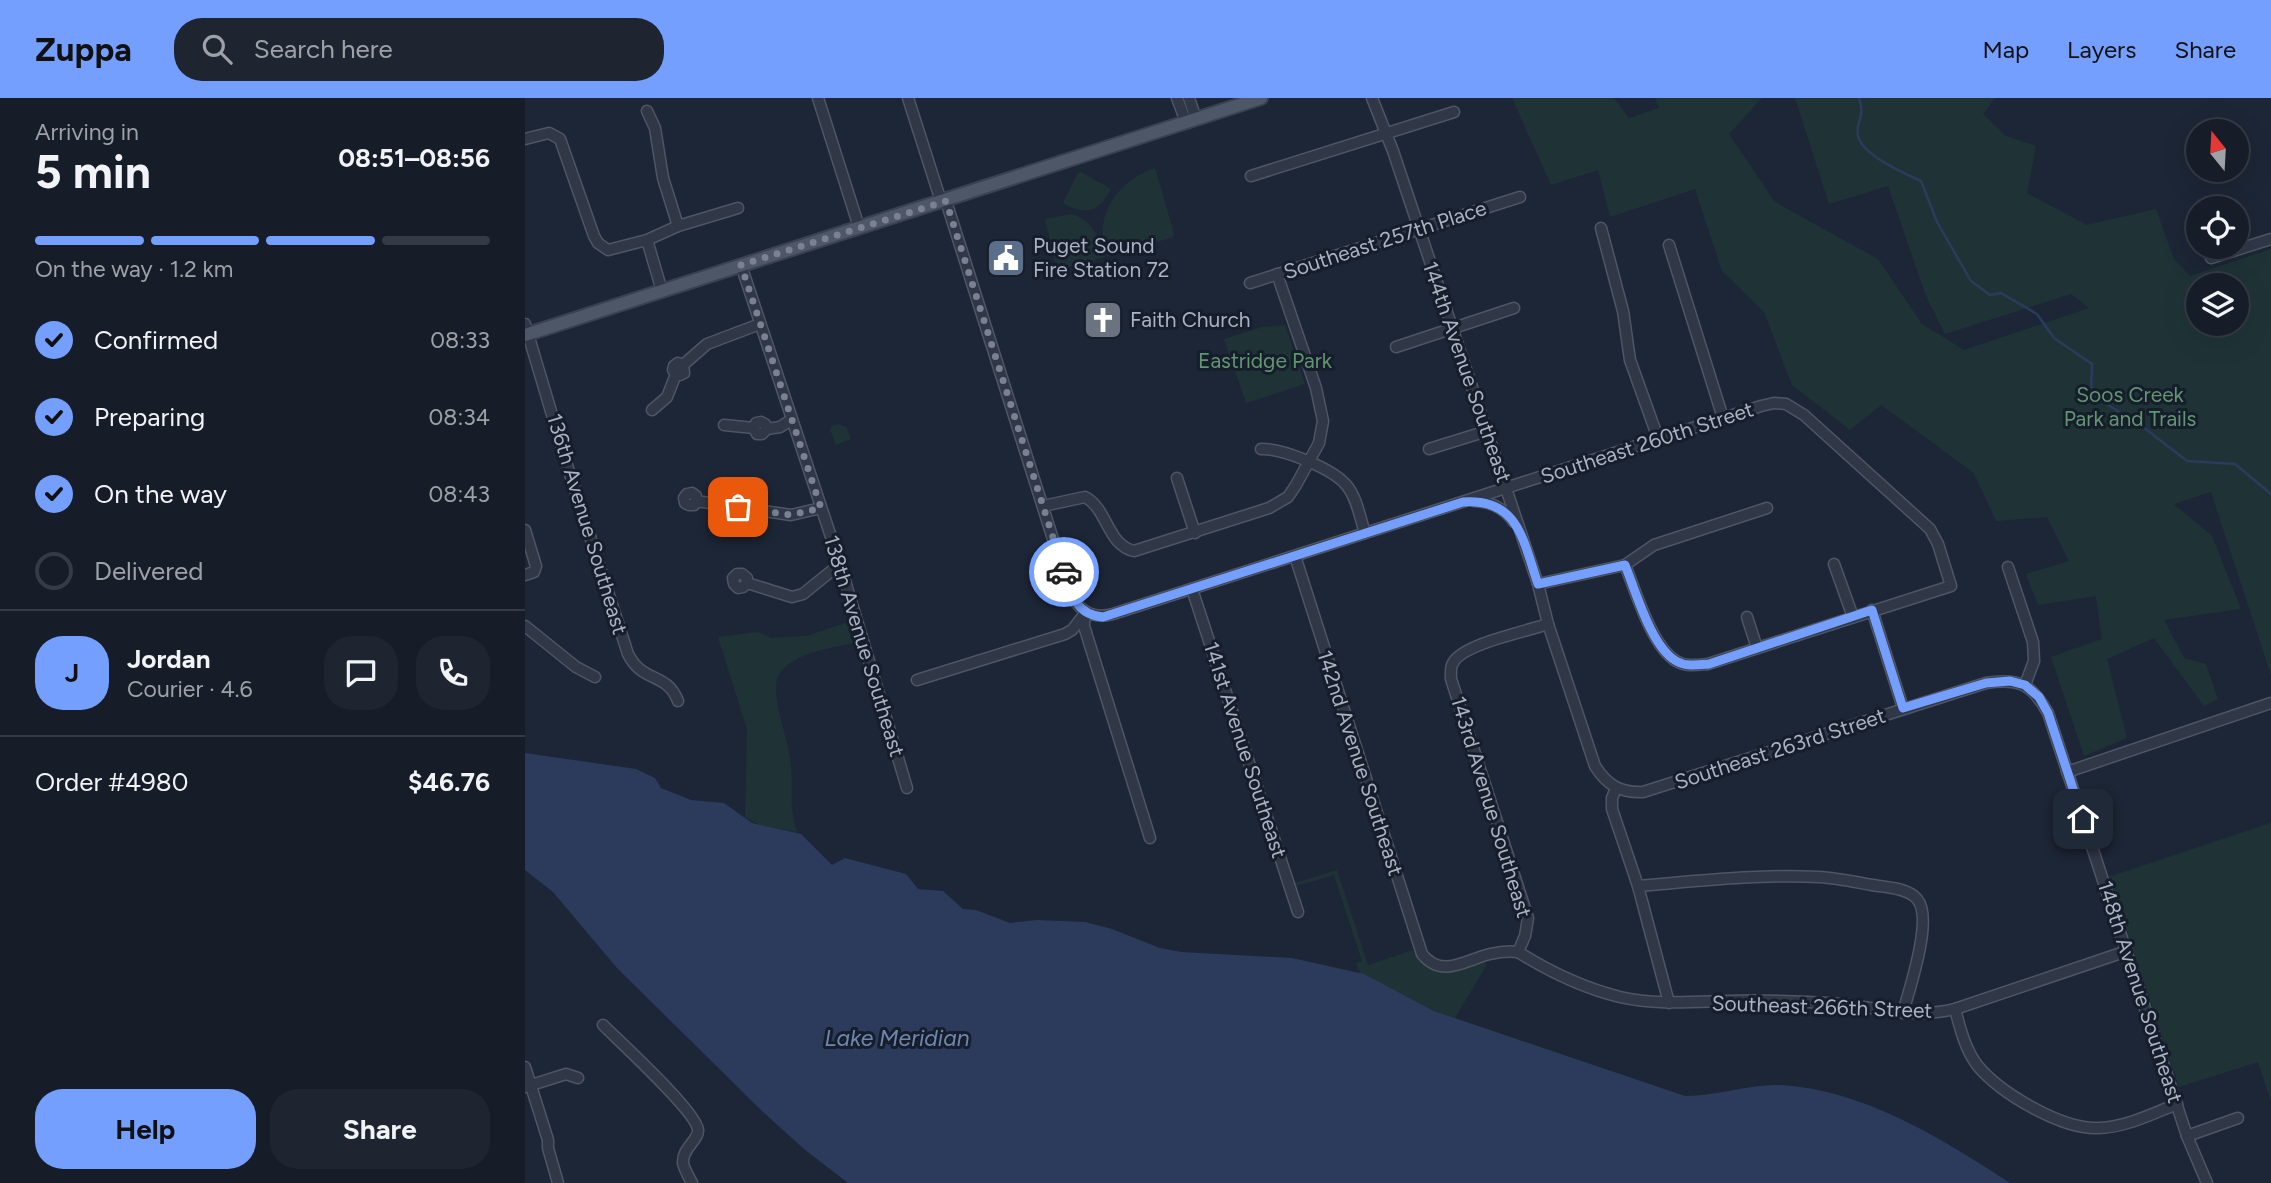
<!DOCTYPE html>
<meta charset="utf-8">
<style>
body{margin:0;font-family:Figtree,sans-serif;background:#1f2530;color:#f1f3f6;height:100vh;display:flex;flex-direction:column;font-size:26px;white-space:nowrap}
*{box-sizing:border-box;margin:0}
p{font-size:23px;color:#9ea1a8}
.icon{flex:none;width:38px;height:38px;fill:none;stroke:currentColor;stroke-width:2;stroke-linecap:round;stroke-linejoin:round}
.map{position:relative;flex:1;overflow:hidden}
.details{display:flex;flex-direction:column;background:#161c28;width:525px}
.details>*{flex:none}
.needle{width:46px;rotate:342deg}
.tools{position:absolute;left:1661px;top:21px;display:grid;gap:14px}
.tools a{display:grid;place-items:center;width:63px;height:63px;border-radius:50%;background:#161c28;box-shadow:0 7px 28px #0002,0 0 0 2px #353a45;font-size:35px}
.pin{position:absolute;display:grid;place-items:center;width:60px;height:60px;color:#fff;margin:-30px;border-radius:14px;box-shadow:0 4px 10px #0006}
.courier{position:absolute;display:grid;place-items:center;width:70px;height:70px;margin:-35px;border:5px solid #749fff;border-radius:50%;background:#fff;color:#222;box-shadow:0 2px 9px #0007}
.headline em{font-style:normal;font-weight:700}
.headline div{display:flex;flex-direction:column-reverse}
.headline{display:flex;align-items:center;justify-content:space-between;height:119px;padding:0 35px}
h1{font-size:46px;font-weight:700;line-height:52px}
.bar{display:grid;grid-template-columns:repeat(4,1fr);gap:10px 7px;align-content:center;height:84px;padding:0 35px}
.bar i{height:9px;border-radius:5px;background:#353a45}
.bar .current{background:#749fff}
.bar p{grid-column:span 4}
.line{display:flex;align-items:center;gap:18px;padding:0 35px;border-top:2px solid #353a45}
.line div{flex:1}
.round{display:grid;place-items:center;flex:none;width:74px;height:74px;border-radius:28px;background:#1f2530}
ol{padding:0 35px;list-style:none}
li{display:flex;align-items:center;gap:21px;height:77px}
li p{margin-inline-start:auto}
li .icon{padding:7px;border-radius:50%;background:#749fff;color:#111;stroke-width:4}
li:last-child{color:#9ea1a8}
li i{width:38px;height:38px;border:4px solid #353a45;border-radius:50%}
.cta{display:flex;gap:14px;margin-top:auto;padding:14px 35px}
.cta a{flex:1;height:80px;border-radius:28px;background:#749fff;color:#111;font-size:28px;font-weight:700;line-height:80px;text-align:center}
.cta a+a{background:#1f2530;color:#f1f3f6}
header{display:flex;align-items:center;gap:42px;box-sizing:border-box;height:98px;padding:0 35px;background:#749fff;color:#111}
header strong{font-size:33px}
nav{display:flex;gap:38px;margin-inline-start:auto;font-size:24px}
.search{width:490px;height:63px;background:#1f2530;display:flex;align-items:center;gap:18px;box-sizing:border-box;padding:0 24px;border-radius:28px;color:#9ea1a8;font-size:26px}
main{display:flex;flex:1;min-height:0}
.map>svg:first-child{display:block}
.green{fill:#1f3337;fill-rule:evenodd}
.water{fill:#2c3b5b}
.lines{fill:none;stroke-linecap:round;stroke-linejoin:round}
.stream{stroke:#2c3b5b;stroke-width:2.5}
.minor-casing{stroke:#4e5565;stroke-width:13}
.major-casing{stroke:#3a4150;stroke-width:16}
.minor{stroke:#303847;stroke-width:10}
.major{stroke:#4e5767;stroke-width:12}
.done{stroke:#798193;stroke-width:7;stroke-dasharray:0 12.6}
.route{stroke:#749fff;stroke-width:9}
.labels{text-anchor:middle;stroke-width:6;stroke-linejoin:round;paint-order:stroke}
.street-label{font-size:21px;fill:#aab2c5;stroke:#161d2b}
.poi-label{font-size:21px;fill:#aab2c5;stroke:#161d2b;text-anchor:start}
.park-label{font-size:21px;fill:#619671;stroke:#161d2b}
.water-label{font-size:23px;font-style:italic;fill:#6f86b0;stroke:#161d2b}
</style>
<header>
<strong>Zuppa</strong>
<div class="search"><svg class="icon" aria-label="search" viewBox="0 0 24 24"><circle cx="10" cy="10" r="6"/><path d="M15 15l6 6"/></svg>Search here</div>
<nav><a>Map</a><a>Layers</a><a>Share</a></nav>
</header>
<main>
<section class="details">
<div class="headline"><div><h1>5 min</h1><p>Arriving in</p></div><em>08:51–08:56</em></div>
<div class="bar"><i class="current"></i><i class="current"></i><i class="current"></i><i></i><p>On the way · 1.2 km</p></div>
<ol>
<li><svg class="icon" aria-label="check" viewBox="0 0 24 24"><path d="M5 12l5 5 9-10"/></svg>Confirmed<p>08:33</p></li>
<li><svg class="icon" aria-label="check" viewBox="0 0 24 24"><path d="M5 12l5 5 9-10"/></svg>Preparing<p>08:34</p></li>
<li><svg class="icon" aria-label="check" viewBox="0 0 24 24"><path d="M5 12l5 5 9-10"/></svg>On the way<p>08:43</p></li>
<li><i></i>Delivered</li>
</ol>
<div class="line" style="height:126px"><b class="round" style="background:#749fff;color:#111">J</b><div><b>Jordan</b><p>Courier · 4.6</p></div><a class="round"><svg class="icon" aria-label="chat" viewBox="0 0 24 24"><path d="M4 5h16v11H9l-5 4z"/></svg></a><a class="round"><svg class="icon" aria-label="phone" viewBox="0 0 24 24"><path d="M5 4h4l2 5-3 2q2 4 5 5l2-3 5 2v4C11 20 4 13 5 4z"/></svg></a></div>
<div class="line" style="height:91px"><div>Order #4980</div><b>$46.76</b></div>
<div class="cta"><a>Help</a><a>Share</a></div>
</section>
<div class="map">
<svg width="1746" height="1085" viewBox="0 0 1746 1085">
<rect width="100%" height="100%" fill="#1d2636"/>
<g class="green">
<path d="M 987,0 L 1089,0 L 1104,20 L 1134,10 L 1130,0 L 1237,0 L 1204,36 L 1250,104 L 1353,161 L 1397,226 L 1439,252 L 1564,210 L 1546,196 L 1420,236 L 1401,198 L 1363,88 L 1304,106 L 1270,0 L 1470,0 L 1458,16 L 1481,38 L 1511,48 L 1502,95 L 1562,127 L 1631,111 L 1649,161 L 1665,178 L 1746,151 L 1746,577 L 1686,394 L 1649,406 L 1687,438 L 1716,511 L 1639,522 L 1659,560 L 1681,566 L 1693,601 L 1679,608 L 1629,540 L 1582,561 L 1602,640 L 1559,658 L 1526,559 L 1577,541 L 1571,498 L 1513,507 L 1501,476 L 1544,463 L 1522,419 L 1471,423 L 1449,375 L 1356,307 L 1325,332 L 1267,287 L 1239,214 L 1197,173 L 1170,91 L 1085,119 L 1073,72 L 1026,87 ZM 1712,187 L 1712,226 L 1673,226 L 1673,187 Z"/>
<path d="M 630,70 L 649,135 L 648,139 L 582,159 C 567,118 592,83 630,70 Z"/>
<path d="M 556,74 L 586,91 C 574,114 561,118 538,105 L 553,75 Z"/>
<path d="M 546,116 C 567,121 574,141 580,159 L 535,171 L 531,168 L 520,121 Z"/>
<path d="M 760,227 L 780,286 L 721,305 L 699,241 L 737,229 Z"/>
<path d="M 313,326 L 321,329 L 326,341 L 311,347 L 305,332 L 307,328 Z"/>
<path d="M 326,523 L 333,544 C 307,550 250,556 251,591 C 251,614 262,637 265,660 C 269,686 263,709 272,734 L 235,727 L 220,719 L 222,631 L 193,539 L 233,534 L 246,540 L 282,538 Z"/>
<path d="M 1746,725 L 1746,1003 L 1733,964 L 1654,989 L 1584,779 Z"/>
<path d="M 812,772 L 843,867 L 888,852 C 902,884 936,871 960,862 L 961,868 L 930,920 L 909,913 L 835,875 L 831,865 L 837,863 L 809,777 L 768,789 L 767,786 Z"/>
</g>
<path class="water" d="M 0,655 L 111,671 L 130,680 L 136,690 L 166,702 L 199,705 L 227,725 L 276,736 L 307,767 L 320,760 L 381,776 L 393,791 L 418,793 L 438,811 L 451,812 L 485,825 L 512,822 L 560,824 L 587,831 L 635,850 L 656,854 L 767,860 L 839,876 L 909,913 L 1160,998 C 1193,998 1223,986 1256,987 C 1339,992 1416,1040 1485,1085 L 323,1085 L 279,1051 L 238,1014 L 92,870 L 28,794 L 0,772 Z"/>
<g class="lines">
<path class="stream" d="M 1334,0 C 1341,19 1330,24 1333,38 C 1336,56 1380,76 1396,83 L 1412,124 L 1446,183 L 1465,197 L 1476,195 L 1512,216 L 1529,240 L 1567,266 L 1566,297 L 1613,325 L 1662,363 L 1710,366 L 1746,396"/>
<g class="minor-casing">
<g id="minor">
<path d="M 293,0 L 334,129"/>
<path d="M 383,0 L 414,97 L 421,103 L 546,498 C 557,515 569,521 588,516 L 1236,308 L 1249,305 L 1261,306 L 1279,317 L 1405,431 L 1413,446 L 1426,488 L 1183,566 C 1172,567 1161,569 1151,563 C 1126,547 1111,494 1100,467"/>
<path d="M 652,0 L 661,24"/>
<path d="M 664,0 L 671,21"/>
<path d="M 847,0 L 868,53 L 1013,486 L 1023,526 L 1070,668 C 1082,687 1095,695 1118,694 L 1461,585 C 1494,580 1507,586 1523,615 L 1662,1038 L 1682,1085"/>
<path d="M 122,13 L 130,30 L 138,80 L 153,128"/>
<path d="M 0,41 L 24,35 L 35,41 L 69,138 L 73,145 L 83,152 L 122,142 L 153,128 L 213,110"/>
<path d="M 726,78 L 929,14"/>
<path d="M 1076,130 L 1098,213 L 1105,262 L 1133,340"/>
<path d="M 122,142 L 137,193"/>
<path d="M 1144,147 L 1198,320"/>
<path d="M 1686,160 L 1746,141"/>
<path d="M 216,167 L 315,466 L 382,690"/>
<path d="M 725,185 L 995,99"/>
<path d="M 0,226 L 42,367 L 103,556 C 118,586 141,573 153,603"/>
<path d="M 871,249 L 989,210"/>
<path d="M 158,267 L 182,246 L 235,226"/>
<path d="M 127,312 L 142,299 L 151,276 L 148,272 L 149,268 L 153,265 L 158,267 L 159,275 L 155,277 L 151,276"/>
<path d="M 199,327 L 229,330"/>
<path d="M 242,331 L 240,326 L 236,324 L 231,325 L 229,330 L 232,336 L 237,336 L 242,331 L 255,329 L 266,322"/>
<path d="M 736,351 C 757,350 809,371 822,388 C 832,400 835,420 840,435"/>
<path d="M 904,351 L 962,333"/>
<path d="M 652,380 L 670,435"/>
<path d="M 171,403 L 171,398 L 167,395 L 162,396 L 159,400 L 160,405 L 164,407 L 169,407 L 171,403 L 266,417 L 296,410"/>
<path d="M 949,403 C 965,403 980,411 989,424"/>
<path d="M 518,408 L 560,399 C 583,411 582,447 609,453 L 744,410 L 763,399 L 771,387 L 794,345 L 798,323 L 791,290 L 752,176"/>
<path d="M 0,432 L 11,468 L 9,474 L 0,477"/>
<path d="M 770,458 L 897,856 C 917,881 940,862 965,856 C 974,854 984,853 993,854"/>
<path d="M 1309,466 L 1328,519"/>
<path d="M 1483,469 L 1508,544 L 1509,563 L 1500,587"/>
<path d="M 222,485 L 218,489 L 213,490 L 209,486 L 208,480 L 212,476 L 217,476 L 222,480 L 222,485 L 267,499 L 278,496 L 315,466"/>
<path d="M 1013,486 L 1100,467 L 1129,447 L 1242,410"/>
<path d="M 667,491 L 773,814"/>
<path d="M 1347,512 L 1378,610"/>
<path d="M 560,514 L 559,528 L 625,740"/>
<path d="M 1222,519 L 1232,550"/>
<path d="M 0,528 L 51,569 L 70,579"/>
<path d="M 392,582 L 540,536 L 547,532 L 558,518"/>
<path d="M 1542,674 L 1746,605"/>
<path d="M 1091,690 L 1087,700 L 1087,711 L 1113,788 L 1144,905"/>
<path d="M 1113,788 C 1173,783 1233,776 1294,779 C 1312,780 1330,784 1347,787 C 1360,789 1383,790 1392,801 C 1409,820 1384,891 1378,915"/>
<path d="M 993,854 C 1025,874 1058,890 1095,899 C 1130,907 1166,904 1202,903 C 1235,902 1269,903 1303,905 C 1348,907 1384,922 1430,911 L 1602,853"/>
<path d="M 993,854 L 1000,838 L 1003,820 L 926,581 C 926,576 925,569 928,565 C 937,546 1003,533 1023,526"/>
<path d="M 1430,911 C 1435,930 1440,951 1452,967 C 1475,995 1537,1032 1574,1030 C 1601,1029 1627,1016 1652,1006"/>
<path d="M 78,927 C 94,943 172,1014 173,1032 C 174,1042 157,1050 158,1065 C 159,1071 164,1079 167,1085"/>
<path d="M 0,969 L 23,1042 L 23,1050 L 33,1085"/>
<path d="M 0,989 L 41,976 L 53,980"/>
<path d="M 1662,1038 L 1713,1020"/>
</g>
</g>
<g class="major-casing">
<path id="major" d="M 0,237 L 736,0"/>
</g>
<use href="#minor" class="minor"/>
<use href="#major" class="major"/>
</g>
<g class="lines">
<path class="done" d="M 213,409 L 266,417 L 296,410 L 216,167 L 421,103 L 539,474"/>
<path class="route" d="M 539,474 C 546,496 551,517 578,519 L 938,404 C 994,400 998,443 1013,486 L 1100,467 C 1111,494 1126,548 1151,563 C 1161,569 1173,567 1184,566 L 1347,512 L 1378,610 L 1461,585 L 1485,583 L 1500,587 L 1514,599 L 1523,615 L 1558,721"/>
</g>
<defs>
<g id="civic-square" transform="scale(2.0125)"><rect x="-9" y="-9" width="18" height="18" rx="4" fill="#5c6f8a" stroke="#161d2b"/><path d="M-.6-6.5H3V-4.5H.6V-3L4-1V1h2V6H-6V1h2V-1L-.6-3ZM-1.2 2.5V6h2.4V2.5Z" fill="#fff"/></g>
<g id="church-square" transform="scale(2.0125)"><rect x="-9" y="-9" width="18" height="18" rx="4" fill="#6b7280" stroke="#161d2b"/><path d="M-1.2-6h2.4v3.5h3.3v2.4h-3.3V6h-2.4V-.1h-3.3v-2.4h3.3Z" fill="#fff"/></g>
</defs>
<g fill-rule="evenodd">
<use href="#civic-square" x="481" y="160"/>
<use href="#church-square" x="578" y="222"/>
</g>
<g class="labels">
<g class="street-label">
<text transform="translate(860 142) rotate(-18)" y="7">Southeast 257th Place</text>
<text transform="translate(942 274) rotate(71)" y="7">144th Avenue Southeast</text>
<text transform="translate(1122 345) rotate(-18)" y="7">Southeast 260th Street</text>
<text transform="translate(62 426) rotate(73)" y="7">136th Avenue Southeast</text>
<text transform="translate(339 548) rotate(73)" y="7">138th Avenue Southeast</text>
<text transform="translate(1255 651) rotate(-18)" y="7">Southeast 263rd Street</text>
<text transform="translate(720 652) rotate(72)" y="7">141st Avenue Southeast</text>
<text transform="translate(835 665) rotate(72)" y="7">142nd Avenue Southeast</text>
<text transform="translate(966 709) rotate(73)" y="7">143rd Avenue Southeast</text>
<text transform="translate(1615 894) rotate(72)" y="7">148th Avenue Southeast</text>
<text transform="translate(1297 909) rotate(2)" y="7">Southeast 266th Street</text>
</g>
<g class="poi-label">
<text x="508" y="155">Puget Sound<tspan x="508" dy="24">Fire Station 72</tspan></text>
<text x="605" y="229">Faith Church</text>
</g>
<g class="park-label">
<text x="740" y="270">Eastridge Park</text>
<text x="1605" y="304">Soos Creek<tspan x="1605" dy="24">Park and Trails</tspan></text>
</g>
<g class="water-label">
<text x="372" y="948">Lake Meridian</text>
</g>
</g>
</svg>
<div class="tools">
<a><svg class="needle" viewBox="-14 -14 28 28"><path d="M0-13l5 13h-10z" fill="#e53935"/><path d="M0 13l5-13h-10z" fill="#9ea1a8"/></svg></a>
<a><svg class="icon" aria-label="locate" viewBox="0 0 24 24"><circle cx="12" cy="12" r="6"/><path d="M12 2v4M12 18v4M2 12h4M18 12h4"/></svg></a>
<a><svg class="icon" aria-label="layers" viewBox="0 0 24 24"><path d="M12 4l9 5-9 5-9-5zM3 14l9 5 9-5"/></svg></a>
</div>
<div class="pin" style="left:213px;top:409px;background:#ea580c"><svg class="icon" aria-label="bag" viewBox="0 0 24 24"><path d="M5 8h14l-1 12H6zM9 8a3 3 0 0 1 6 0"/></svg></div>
<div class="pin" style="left:1558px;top:721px;background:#1f2937"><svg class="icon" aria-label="home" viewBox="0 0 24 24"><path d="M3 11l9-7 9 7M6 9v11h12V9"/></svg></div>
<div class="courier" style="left:539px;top:474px"><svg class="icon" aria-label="car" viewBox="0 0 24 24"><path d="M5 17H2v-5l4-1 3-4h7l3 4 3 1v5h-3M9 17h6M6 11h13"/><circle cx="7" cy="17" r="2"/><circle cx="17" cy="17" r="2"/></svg></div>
</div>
</main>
